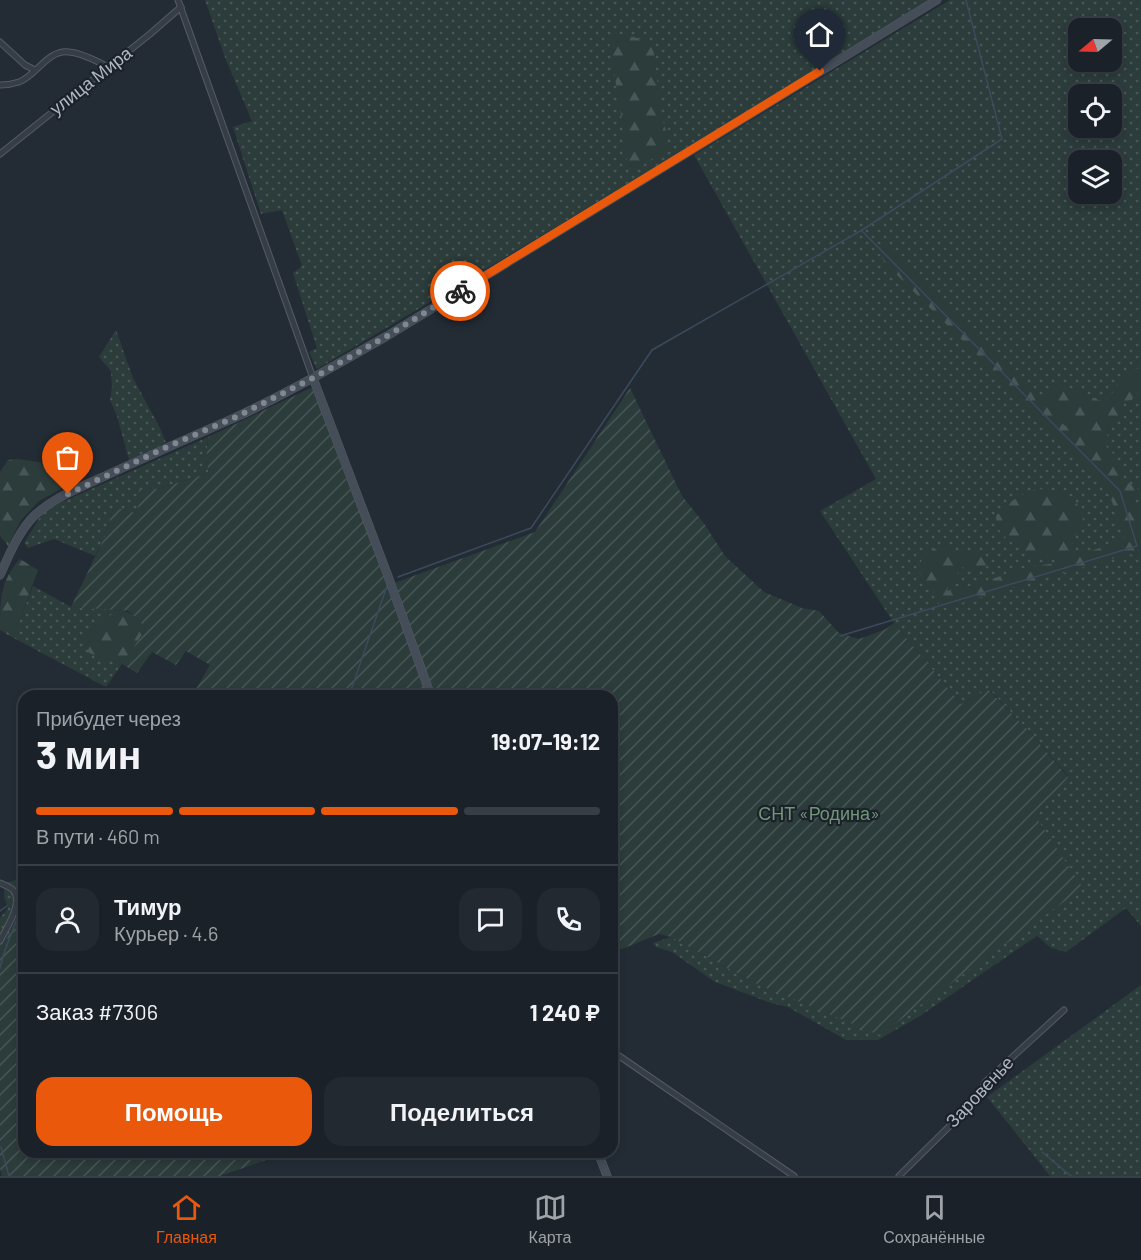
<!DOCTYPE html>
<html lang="ru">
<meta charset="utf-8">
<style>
body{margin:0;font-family:Barlow,sans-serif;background:#232930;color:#f1f3f6;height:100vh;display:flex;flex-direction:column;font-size:22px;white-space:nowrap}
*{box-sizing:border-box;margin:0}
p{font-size:20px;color:#9fa3a8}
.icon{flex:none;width:33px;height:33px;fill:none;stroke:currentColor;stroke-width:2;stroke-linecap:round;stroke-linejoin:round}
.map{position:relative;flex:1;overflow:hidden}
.drawer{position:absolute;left:18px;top:690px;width:600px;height:468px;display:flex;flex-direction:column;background:#1a2128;border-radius:18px;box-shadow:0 3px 9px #0003,0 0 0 2px #383e45}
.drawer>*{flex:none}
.needle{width:39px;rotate:251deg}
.buttons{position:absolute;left:1068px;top:18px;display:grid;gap:12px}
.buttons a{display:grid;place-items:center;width:54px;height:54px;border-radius:12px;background:#1a2128;box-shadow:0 3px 9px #0003,0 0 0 2px #383e45;font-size:30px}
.pin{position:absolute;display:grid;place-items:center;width:51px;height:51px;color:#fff;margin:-62px -26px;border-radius:50% 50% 50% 0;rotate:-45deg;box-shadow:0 0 6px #0007}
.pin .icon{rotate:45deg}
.courier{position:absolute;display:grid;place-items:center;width:60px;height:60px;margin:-30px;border:4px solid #ea580c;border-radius:50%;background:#fff;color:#222;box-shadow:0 2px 8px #0007}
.head em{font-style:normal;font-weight:700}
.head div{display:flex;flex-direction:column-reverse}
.head{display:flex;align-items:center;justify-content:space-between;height:102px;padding:0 18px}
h1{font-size:39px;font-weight:700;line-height:45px}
.bar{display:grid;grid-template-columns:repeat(4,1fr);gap:9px 6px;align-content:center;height:72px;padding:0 18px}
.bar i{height:8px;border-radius:4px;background:#383e45}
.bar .on{background:#ea580c}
.bar p{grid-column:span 4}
.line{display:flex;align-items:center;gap:15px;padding:0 18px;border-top:2px solid #383e45}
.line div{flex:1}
.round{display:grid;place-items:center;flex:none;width:63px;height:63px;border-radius:18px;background:#232930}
.cta{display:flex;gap:12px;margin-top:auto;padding:12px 18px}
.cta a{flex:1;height:69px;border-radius:18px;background:#ea580c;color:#fff;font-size:24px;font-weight:700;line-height:69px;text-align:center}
.cta a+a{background:#232930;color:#f1f3f6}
.tabs{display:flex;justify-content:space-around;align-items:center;height:84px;border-top:2px solid #383e45;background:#1a2128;font-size:16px;color:#9fa3a8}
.tabs a{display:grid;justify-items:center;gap:3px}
.tabs .on{color:#ea580c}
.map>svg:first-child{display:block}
.grass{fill:url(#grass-dots);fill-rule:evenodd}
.forest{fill:url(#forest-firs)}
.garden{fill:url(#garden-furrows)}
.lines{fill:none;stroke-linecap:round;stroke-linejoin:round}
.stream{stroke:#3a4b5c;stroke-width:1.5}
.street-casing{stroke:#545b63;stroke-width:7}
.secondary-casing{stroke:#545b63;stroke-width:9}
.street{stroke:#363d46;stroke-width:5}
.secondary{stroke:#444d58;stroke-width:8}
.done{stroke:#7f8791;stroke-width:6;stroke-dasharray:0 10.8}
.route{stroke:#ea580c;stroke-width:8}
.labels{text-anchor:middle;stroke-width:4.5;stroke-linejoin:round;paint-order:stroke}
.street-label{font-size:18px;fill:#b1b8c2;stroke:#1b222a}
.park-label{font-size:18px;fill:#729678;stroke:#1b222a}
</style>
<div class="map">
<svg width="1141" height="1176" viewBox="0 0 1141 1176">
<defs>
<pattern id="grass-dots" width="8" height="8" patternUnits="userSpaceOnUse" patternTransform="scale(1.5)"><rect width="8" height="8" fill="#2b3c3b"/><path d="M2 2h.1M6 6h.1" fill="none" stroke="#475656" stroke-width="1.8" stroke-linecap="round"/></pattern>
<pattern id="forest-firs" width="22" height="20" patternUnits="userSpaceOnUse" patternTransform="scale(1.5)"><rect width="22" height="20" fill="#2b3c3b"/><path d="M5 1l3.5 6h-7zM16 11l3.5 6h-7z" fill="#475656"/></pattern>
<pattern id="garden-furrows" width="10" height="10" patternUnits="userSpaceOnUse" patternTransform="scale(1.5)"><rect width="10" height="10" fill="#2b3c3b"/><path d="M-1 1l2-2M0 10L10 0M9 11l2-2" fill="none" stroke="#475656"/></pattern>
</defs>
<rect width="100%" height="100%" fill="#232c35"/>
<g class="grass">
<path d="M 205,0 L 931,0 L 541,236 L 317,369 L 309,352 L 317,348 L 293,273 L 302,266 L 282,210 L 261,214 L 233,127 L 252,121 L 226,60 Z"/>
<path d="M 950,0 L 1141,0 L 1141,926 L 1126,908 L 1066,952 L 1051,948 L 1037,936 L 920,1016 L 878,1040 L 846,1040 L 788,1007 L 771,1003 L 715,982 L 672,952 L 656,947 L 653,943 L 671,937 L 755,983 L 1035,817 L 1068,776 L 1028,730 L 989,689 L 961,704 L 894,623 L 820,511 L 876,479 L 694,155 ZM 1078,28 L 1112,28 L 1112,62 L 1078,62 ZM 1078,94 L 1112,94 L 1112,128 L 1078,128 ZM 1078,160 L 1112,160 L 1112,194 L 1078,194 Z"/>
<path d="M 116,330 L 133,378 L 160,428 L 166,443 L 129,460 L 117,416 L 110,400 L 112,387 L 111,371 L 99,357 Z"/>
<path d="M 208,437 L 206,461 L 209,473 L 157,489 L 148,488 L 138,516 L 113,509 L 106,534 L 95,556 L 54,539 L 28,548 L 24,543 L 42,514 L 53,506 Z"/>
<path d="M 33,586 L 71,607 L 116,610 L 111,616 L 87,633 L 85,641 L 90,653 L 122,664 L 106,687 L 8,635 L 16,630 Z"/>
<path d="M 24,878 L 24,906 L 16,917 L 0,955 L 0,918 L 8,908 L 4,897 L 5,883 Z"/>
<path d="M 1141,985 L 1141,1176 L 1050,1176 L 987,1097 Z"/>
</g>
<g class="forest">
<path d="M 616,34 C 625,35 645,38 650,45 C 651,46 654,52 654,54 L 662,118 L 668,137 L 666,146 L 663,151 L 639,168 L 633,168 L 628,164 L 625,154 L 624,132 L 609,42 L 611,37 Z"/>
<path d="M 884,240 L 1065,426 L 1067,424 L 1064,419 L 1050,407 L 1042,395 L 1045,390 L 1062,385 L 1101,401 L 1111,395 L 1118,384 L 1137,368 L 1141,371 C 1141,395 1141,393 1123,404 C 1128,419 1114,419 1109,429 C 1107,434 1107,440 1105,445 L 1117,458 L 1124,481 L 1135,486 L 1139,490 L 1138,495 L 1133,500 C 1133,507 1135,510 1141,515 L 1141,531 L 1136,534 L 1141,538 L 1141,550 L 1138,554 L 1125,555 L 941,609 L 937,599 L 932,595 L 928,584 L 920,573 L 919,567 L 923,556 L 934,549 L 946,547 L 961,554 L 979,554 L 984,556 L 987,560 L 987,566 C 978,572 969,569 960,567 L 954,583 L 948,586 L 947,591 C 975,588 999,575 1025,568 C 1039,565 1053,565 1066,558 C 1057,553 1044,559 1033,557 C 1027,556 1007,539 1002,534 C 998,529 996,522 996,516 C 1004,506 1018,495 1031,491 C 1046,486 1069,492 1078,505 C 1081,509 1082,514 1083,519 C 1076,526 1077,537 1071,545 L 1078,555 L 1125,540 L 1106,484 L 890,268 L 877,251 Z"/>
<path d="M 18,459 L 44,463 L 54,470 L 80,478 L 39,501 L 21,520 L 8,546 L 0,536 L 0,472 L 8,460 Z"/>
<path d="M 20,559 L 38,570 L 16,631 L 8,635 L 0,630 C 0,600 0,581 20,559 Z"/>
<path d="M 116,610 C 133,612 137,616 146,629 L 122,664 L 89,653 L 83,638 C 91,627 106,621 116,610 Z"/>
</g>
<g class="garden">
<path d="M 313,387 L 345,476 L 380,563 L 427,696 L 208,696 L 196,689 L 210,665 L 186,651 L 176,665 L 152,652 L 137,673 L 122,664 L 146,629 L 139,620 L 128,611 L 71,607 L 106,534 L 113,509 L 126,509 L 138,515 L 139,490 L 148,488 L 157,489 L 209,473 L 206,461 L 208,437 Z"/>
<path d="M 630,388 L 682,496 L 703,522 L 725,556 L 764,592 L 802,608 L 819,611 L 839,633 L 859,639 L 886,629 L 894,623 L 961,704 L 988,689 L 1028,730 L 1068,777 L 1036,817 L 1083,888 L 879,1035 L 755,983 L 671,937 L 659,934 L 612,953 L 612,696 L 435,696 L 394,583 L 535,532 Z"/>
<path d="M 24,906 L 24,1152 L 289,1152 L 220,1176 L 2,1176 L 0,1168 L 0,955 L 16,917 Z"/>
</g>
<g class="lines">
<g class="stream">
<path d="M 398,577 L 531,528 L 652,350 L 862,230 L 1002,139 L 966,0"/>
<path d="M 840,636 L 1137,546 L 1120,491 L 862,231"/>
<path d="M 349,696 L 388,583"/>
<path d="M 21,891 L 24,889"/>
<path d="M 0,911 L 7,906"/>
<path d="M 0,968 L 5,950 L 19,914"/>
<path d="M 1,1147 L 9,1176"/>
<path d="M 1042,1152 L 1071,1176"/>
</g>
<g class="street-casing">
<g id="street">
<path d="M 178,0 L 313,378"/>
<path d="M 0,42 L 25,65 L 35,70"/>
<path d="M 0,85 C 6,85 13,84 19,82 C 36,76 48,49 69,52 C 82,53 97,61 108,67"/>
<path d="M 0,154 L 150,34 L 181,7"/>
<path d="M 0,883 C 5,885 10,887 13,890 C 24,903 6,928 0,941"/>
<path d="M 612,1051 L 794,1176"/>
<path d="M 899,1176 L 979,1097 L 985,1082 L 1064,1010"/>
</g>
</g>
<g class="secondary-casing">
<g id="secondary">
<path d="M 313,378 L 388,576 L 431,696"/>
<path d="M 0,575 C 9,555 19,531 34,516 C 54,497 81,487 105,476 C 148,456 191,437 234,418 C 287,394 337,364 387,336 L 937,0"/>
<path d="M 598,1152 L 607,1176"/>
</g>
</g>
<use href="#street" class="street"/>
<use href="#secondary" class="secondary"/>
</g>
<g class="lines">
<path class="done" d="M 68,494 L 169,446 L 236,417 L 313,378 L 387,336 L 460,291"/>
<path class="route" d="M 460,291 L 820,71"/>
</g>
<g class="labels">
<g class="street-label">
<text transform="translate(91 81) rotate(-38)" y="6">улица Мира</text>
<text transform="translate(980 1092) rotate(-47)" y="6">Заровенье</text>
</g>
<g class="park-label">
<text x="819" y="820">СНТ «Родина»</text>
</g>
</g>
</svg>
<div class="buttons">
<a><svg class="needle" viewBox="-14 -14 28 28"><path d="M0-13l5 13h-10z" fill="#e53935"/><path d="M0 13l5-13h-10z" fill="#9fa3a8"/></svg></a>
<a><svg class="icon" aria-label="locate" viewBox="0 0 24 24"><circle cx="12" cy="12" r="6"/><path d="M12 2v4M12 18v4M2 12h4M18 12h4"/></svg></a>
<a><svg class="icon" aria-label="layers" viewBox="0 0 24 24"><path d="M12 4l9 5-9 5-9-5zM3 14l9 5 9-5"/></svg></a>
</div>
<div class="pin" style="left:68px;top:494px;background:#ea580c"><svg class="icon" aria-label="bag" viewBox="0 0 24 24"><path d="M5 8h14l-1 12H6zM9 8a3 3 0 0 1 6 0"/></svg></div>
<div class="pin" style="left:820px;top:71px;background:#1f2937"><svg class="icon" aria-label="home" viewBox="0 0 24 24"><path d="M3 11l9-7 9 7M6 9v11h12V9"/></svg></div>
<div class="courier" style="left:460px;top:291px"><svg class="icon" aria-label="bike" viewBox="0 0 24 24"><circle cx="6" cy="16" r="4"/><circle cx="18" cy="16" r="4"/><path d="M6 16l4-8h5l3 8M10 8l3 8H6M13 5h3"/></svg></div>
<section class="drawer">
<div class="head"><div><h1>3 мин</h1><p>Прибудет через</p></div><em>19:07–19:12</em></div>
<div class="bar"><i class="on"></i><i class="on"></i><i class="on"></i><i></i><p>В пути · 460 m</p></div>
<div class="line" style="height:108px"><a class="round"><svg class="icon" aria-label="person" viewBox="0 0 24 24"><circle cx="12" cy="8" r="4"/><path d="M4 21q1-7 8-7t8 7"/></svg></a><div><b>Тимур</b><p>Курьер · 4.6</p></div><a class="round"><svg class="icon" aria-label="chat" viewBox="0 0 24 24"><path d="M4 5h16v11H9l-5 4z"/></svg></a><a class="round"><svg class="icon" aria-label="phone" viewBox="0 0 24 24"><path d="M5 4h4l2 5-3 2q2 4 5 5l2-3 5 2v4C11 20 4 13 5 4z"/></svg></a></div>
<div class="line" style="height:78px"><div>Заказ #7306</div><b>1 240 ₽</b></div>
<div class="cta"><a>Помощь</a><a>Поделиться</a></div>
</section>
</div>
<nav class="tabs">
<a class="on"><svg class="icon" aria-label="home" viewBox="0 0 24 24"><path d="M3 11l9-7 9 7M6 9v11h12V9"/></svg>Главная</a>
<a><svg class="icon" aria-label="map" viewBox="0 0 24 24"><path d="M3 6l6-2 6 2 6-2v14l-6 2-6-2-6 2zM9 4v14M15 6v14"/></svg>Карта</a>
<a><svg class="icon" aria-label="saved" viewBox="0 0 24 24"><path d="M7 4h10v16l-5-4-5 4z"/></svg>Сохранённые</a>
</nav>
